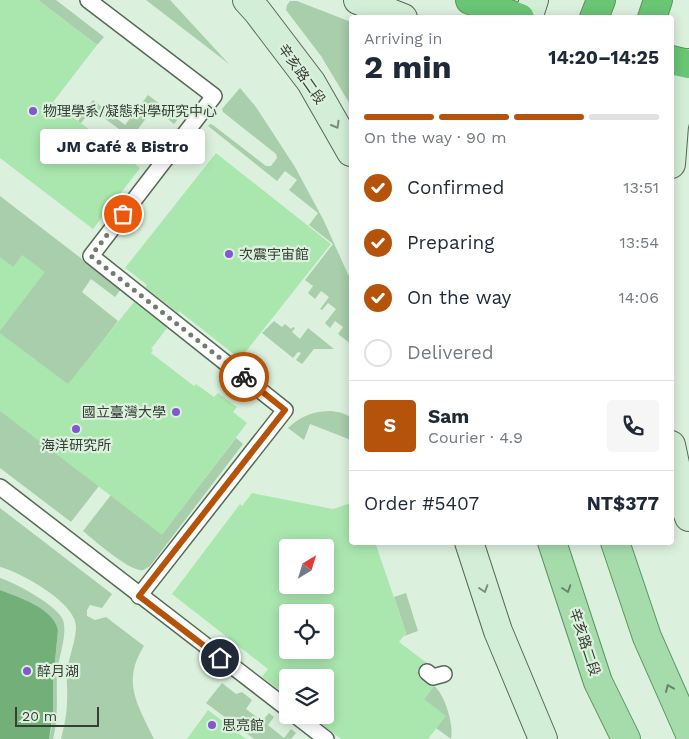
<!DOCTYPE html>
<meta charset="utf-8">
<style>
body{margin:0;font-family:"Work Sans","Noto Sans TC",sans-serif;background:#f6f6f7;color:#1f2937;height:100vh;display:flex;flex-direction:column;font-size:19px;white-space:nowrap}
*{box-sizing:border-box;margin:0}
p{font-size:16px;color:#747a83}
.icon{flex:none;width:28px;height:28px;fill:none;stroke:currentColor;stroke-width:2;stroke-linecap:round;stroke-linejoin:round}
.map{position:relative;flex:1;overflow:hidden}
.drawer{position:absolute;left:349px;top:15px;width:325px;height:530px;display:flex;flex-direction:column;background:#fff;border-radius:5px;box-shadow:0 2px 12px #0003}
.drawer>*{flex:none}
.needle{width:32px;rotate:38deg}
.tools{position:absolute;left:279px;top:539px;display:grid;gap:10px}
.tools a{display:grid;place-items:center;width:55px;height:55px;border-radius:5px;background:#fff;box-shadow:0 2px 12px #0003;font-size:25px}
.scale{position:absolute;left:15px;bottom:12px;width:84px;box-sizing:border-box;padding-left:5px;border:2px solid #363e36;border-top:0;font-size:14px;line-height:18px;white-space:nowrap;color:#363e36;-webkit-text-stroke:4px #dcf1dd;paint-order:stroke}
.pin{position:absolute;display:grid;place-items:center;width:42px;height:42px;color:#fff;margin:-21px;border:2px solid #fff;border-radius:50%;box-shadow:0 1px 5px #0007}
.courier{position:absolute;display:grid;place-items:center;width:50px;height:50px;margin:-25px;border:4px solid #b45309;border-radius:50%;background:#fff;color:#222;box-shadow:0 1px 6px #0007}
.bubble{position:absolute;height:35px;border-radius:5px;background:#fff;box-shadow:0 2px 12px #0003;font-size:16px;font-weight:700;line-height:35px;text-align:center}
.summary em{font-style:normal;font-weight:700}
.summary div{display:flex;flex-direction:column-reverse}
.summary{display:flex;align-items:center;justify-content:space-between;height:85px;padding:0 15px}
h1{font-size:32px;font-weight:700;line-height:38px}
.bar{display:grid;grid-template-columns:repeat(4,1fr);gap:8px 5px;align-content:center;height:60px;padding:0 15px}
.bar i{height:6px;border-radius:4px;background:#e0e1e3}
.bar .current{background:#b45309}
.bar p{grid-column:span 4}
.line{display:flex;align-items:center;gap:12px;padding:0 15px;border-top:1px solid #e0e1e3}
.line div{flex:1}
.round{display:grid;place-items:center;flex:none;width:52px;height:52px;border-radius:5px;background:#f6f6f7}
ol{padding:0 15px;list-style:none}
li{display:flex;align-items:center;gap:15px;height:55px}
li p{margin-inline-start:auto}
li .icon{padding:5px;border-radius:50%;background:#b45309;color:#fff;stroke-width:4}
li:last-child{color:#747a83}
li i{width:28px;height:28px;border:2px solid #e0e1e3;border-radius:50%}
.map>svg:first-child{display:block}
.green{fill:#a8ceab}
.water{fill:#73af79}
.building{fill:#aae7af;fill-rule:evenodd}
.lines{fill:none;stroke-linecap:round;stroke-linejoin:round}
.lane-casing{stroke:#566957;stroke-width:18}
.secondary-casing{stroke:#566957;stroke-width:30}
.primary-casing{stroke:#58965f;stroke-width:30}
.highway-casing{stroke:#58965f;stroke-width:30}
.lane{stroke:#fff;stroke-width:15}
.secondary{stroke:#d2eed6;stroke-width:28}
.primary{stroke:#a6dcac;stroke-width:28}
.highway{stroke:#6ac575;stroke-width:28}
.oneway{stroke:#7c8d7e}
.oneway2{stroke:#68856b}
.done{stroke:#707d70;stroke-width:5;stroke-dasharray:0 9}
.route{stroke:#b45309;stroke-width:6}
.poi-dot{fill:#8257d0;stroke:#dcf1dd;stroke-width:2}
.labels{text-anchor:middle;stroke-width:4.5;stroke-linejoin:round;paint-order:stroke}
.street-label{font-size:14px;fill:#363e36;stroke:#dcf1dd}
.poi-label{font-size:14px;fill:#363e36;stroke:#dcf1dd;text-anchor:start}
</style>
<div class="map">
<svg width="689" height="739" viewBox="0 0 689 739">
<rect width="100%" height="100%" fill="#dcf1dd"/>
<g class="green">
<path d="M 38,0 L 56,0 L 104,37 L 97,45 Z"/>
<path d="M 146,0 L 170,0 L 229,64 Z"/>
<path d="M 290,1 L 297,1 L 351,22 L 351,106 L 321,56 L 286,10 L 287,5 Z"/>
<path d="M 240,88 L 256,107 L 295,167 L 324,221 L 351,281 L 351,344 L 338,334 L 343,327 L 335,321 L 330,328 L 325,323 L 336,309 L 328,303 L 322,310 L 320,309 L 329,297 L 321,291 L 315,299 L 308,293 L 313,286 L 305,280 L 333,244 L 309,225 L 318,213 L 289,190 L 297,180 L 285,171 L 277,181 L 208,126 L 210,124 L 213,125 L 266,166 L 271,166 L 277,158 L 276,154 L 223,112 L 222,109 Z"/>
<path d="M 148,95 L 179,118 L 174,124 L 154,108 L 131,138 L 92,109 L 81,123 L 78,121 L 93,100 L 125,125 Z"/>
<path d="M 0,196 L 121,289 L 115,297 L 91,279 L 82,292 L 118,321 L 88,360 L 99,486 L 71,522 L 0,468 Z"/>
<path d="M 274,321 L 282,327 L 285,324 L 291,329 L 293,327 L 295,328 L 292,332 L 300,339 L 308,328 L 334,349 L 314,349 L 302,364 L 296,360 L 301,353 L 298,352 L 293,358 L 262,333 Z"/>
<path d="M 332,411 L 342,413 L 351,417 L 351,440 L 310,424 L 304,440 L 288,428 C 302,415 314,411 332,411 Z"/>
<path d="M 236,438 L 243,444 L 150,566 C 150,566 144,570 143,570 C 131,573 94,540 83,531 L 111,495 L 162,534 Z"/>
<path d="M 0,508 L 112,594 L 102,608 L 90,605 L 87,610 L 87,616 L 95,620 L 106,617 L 144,646 C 121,682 138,705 154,739 L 61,739 C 64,727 67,714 67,701 C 68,691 66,681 67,671 C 69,656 76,641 76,626 C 75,602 20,572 0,567 Z"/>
<path d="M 0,578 C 14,582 58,606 63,620 C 68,634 58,659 57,674 C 56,697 59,716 53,739 L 49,739 L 52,726 L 53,683 L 58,630 C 54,608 18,597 0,590 Z"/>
<path d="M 406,593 L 418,631 L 404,636 L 406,633 L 394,597 Z"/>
<path d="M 222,683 L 236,694 L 242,692 L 252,700 L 246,709 L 262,721 L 269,713 L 274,717 L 268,725 L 284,738 L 291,729 L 296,733 L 291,739 L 254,739 L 206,703 Z"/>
<path d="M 434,686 C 445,694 454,726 451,739 L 436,728 L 424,699 Z"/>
</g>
<path class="water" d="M 0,590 C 18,597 54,608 58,630 L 53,683 L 53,714 L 49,739 L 0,739 Z"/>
<g class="building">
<path d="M 0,0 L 38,0 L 97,45 L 53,102 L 140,168 L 93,229 L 0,158 Z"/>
<path d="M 216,153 L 331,244 L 240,359 L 179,311 L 178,313 L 145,287 L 147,285 L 125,268 Z"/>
<path d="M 22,255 L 45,272 L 0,331 L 0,257 L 13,267 Z"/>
<path d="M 134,302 L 167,328 L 151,349 L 153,350 L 151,353 L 194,386 L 196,384 L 214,397 L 218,393 L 237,407 L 233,412 L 247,423 L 162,535 L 0,411 L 0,333 L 68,384 Z"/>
<path d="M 252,493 L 333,509 L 351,503 L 351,542 L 375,542 L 406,633 L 399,642 L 427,663 L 420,666 L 418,675 L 427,684 L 434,686 L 424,699 L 446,716 L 428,739 L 341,739 L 310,715 L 325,715 L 325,678 L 288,678 L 288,697 L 262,677 L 268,669 L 172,594 L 240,504 L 242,506 ZM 288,548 L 325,548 L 325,585 L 288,585 ZM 288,612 L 325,612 L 325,650 L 288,650 Z"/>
<path d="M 208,710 L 246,739 L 187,739 Z"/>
</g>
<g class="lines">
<g class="lane-casing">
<g id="lane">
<path d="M 88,0 L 214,96 L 91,256 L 285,410 L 139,596"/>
<path d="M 0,487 L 288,709"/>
<path d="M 427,672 L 433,677 L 444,674"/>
<path d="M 295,715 L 326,739"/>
</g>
</g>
<g class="secondary-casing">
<g id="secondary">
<path d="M 247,0 L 257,11 L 311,82 L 351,152"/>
<path d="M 358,0 L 403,18"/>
<path d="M 528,18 L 534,0"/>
<path d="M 671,164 L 674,126 L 689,63"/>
<path d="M 671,445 L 683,501 L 689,517"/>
<path d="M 469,542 L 498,631 L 543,739"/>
</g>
</g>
<g class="primary-casing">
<g id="primary">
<path d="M 552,542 L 598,682 L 626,739"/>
<path d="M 615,542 L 647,637 L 689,732"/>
</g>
</g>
<g class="highway-casing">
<g id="highway">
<path d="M 470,0 L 520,18"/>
<path d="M 594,18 L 601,0"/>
<path d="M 652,18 L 658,0"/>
<path d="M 671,60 L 689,64"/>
</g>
</g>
<use href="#lane" class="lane"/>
<use href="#secondary" class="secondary"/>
<use href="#primary" class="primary"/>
<use href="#highway" class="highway"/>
</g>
<defs><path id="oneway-chevron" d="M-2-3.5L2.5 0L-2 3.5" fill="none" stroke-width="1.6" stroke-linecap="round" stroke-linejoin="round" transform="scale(1.25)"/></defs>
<g class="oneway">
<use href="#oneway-chevron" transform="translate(336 125) rotate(60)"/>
<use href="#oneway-chevron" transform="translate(484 589) rotate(72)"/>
</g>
<g class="oneway2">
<use href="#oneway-chevron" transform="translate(567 589) rotate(72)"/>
<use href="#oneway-chevron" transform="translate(669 688) rotate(-113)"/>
</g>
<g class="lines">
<path class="done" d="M 123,214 L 91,256 L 244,377"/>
<path class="route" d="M 220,658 L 139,596 L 285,410 L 244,377"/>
</g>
<g class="poi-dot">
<circle cx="33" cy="111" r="5"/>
<circle cx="229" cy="254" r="5"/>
<circle cx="176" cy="412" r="5"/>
<circle cx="76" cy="429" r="5"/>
<circle cx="27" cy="671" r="5"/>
<circle cx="212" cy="725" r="5"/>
</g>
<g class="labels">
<g class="street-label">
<text transform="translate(302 74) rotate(55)" y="5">辛亥路二段</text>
<text transform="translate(585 642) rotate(72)" y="5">辛亥路二段</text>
</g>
<g class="poi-label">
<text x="43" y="116">物理學系/凝態科學研究中心</text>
<text x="239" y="259">次震宇宙館</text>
<text x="166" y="417" text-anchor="end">國立臺灣大學</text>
<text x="76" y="450" text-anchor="middle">海洋研究所</text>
<text x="37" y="676">醉月湖</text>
<text x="222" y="730">思亮館</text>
</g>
</g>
</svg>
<div class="tools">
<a><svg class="needle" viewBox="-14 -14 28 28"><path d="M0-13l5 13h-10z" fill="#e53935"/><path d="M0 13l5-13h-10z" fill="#747a83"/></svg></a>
<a><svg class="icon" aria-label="locate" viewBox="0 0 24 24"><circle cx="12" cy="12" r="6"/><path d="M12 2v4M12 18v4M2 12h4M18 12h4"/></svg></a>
<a><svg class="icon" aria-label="layers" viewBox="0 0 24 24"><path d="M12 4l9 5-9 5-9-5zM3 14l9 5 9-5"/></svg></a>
</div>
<div class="scale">20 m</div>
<div class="pin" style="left:123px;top:214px;background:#ea580c"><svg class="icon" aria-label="bag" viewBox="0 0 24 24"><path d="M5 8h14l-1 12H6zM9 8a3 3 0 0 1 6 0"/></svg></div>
<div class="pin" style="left:220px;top:658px;background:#1f2937"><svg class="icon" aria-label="home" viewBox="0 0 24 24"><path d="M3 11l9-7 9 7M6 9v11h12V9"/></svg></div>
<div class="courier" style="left:244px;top:377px"><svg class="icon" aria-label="bike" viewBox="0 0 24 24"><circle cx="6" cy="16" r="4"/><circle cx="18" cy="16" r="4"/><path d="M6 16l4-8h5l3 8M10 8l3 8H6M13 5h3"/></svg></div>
<div class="bubble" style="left:40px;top:129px;width:165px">JM Café &amp; Bistro</div>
<section class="drawer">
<div class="summary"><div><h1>2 min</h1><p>Arriving in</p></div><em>14:20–14:25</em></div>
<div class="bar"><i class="current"></i><i class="current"></i><i class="current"></i><i></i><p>On the way · 90 m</p></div>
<ol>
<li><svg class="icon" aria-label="check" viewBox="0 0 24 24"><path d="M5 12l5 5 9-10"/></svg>Confirmed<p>13:51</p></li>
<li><svg class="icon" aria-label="check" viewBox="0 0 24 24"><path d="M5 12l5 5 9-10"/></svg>Preparing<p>13:54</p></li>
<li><svg class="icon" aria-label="check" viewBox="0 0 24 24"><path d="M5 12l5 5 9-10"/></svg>On the way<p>14:06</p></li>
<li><i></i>Delivered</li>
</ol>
<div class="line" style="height:90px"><b class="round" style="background:#b45309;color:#fff">S</b><div><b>Sam</b><p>Courier · 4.9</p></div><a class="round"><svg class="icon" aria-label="phone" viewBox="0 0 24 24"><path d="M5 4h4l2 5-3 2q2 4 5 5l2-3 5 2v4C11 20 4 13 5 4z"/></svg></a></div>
<div class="line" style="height:65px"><div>Order #5407</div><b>NT$377</b></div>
</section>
</div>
